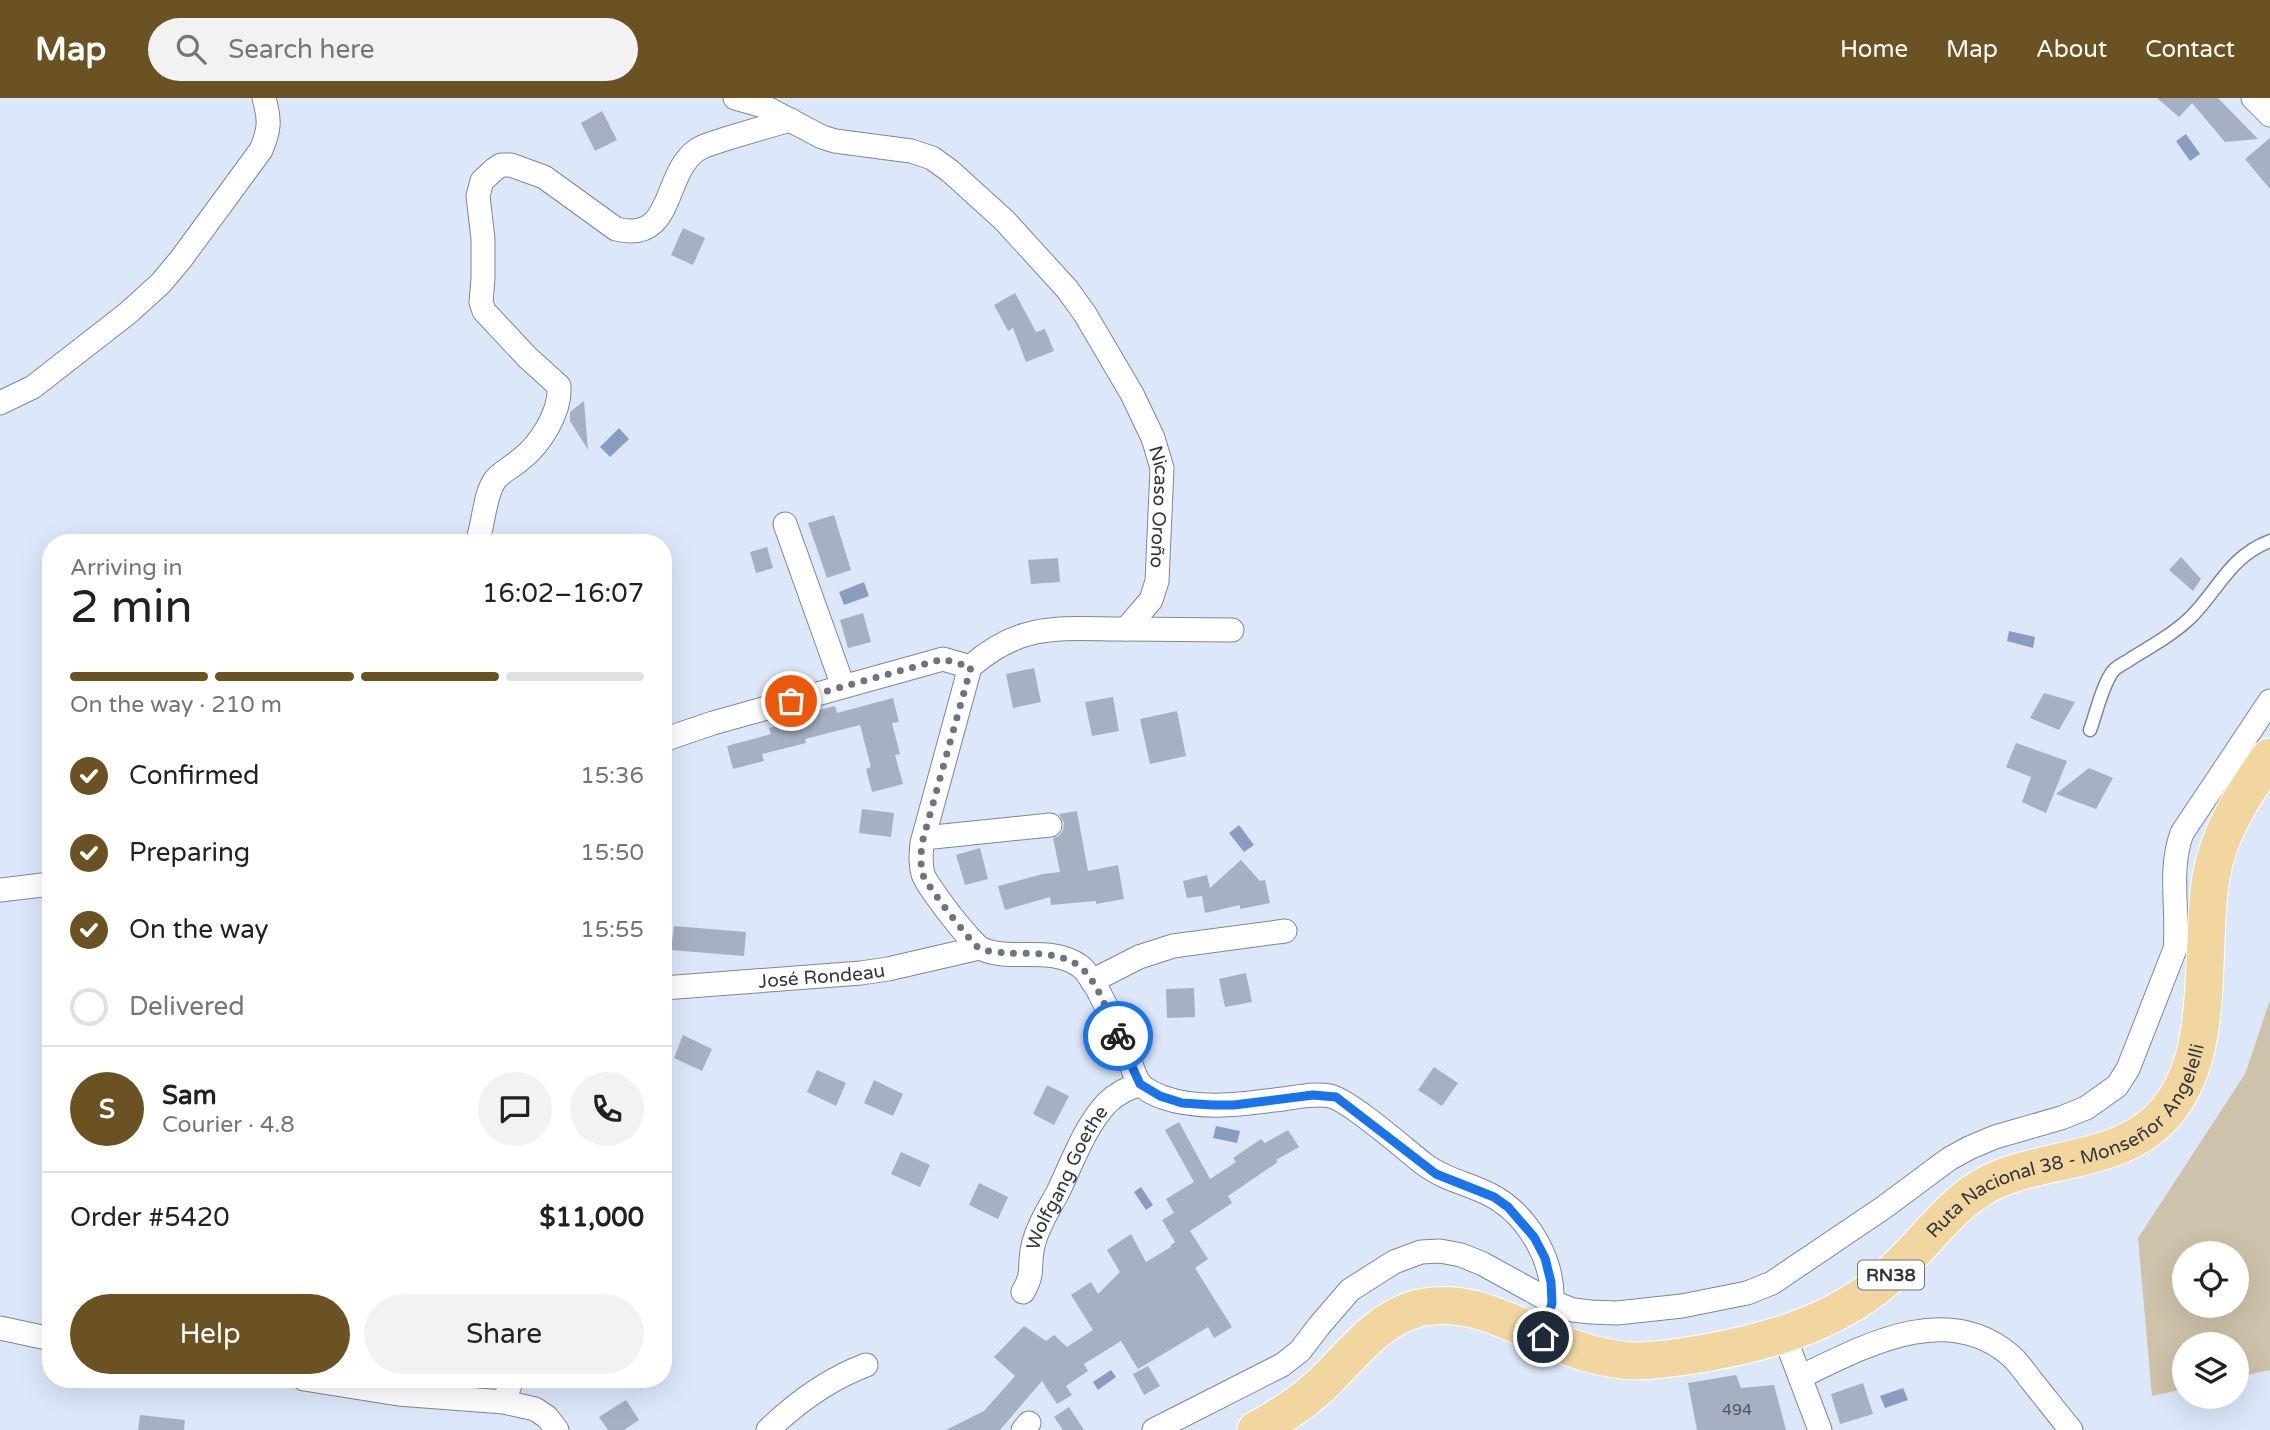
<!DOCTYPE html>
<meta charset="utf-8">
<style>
body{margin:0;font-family:"Varela Round",sans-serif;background:#f2f2f2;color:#202124;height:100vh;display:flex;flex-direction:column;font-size:26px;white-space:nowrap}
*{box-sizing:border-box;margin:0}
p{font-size:23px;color:#757577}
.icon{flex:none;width:38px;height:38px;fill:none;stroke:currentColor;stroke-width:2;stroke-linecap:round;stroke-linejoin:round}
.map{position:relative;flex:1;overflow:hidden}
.sheet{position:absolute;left:42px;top:436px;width:630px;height:854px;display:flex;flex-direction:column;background:#fff;border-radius:28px;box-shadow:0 7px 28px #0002}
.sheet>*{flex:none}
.buttons{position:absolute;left:2172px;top:1143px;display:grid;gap:14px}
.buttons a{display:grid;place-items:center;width:77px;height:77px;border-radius:50%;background:#fff;box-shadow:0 7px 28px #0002;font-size:35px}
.pin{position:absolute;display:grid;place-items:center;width:60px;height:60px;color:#fff;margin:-30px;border:4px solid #fff;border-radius:50%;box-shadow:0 2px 7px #0007}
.courier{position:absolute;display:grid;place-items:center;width:70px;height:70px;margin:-35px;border:5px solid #1a73e8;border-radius:50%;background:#fff;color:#222;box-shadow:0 2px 9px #0007}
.summary em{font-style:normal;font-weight:600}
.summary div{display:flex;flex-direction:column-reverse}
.summary{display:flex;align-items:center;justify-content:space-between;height:119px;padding:0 28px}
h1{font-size:46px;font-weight:600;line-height:52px}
.bar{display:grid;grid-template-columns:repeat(4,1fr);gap:10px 7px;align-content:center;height:84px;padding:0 28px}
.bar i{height:9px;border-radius:5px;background:#e0e0e0}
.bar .current{background:#6a5222}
.bar p{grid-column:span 4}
.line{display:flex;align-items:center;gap:18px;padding:0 28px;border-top:2px solid #e0e0e0}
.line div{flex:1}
.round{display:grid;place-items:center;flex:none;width:74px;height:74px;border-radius:37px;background:#f2f2f2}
ol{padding:0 28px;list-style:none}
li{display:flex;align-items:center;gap:21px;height:77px}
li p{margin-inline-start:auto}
li .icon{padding:7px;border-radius:50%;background:#6a5222;color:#fff;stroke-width:4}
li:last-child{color:#757577}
li i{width:38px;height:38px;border:4px solid #e0e0e0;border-radius:50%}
.button{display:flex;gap:14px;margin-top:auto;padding:14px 28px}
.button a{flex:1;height:80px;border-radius:42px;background:#6a5222;color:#fff;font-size:28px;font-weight:600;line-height:80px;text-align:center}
.button a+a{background:#f2f2f2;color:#202124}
header{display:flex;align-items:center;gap:42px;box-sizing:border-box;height:98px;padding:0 35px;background:#6a5222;color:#fff}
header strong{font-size:33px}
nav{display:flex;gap:38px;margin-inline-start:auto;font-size:24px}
.search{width:490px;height:63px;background:#f2f2f2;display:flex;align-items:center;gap:18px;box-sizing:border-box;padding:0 24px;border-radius:38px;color:#757577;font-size:26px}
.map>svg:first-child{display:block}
.green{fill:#cfc2aa;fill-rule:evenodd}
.water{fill:#8a9dc1}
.building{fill:#a6b0c2}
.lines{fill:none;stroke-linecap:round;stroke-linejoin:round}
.lane-casing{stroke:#7d8798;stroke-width:15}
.street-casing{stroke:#7d8798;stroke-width:25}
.primary-casing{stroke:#fff;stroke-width:39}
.lane{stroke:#fff;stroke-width:12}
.street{stroke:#fff;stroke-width:23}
.primary{stroke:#f1d6a0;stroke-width:37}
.done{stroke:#6e747f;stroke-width:7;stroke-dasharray:0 12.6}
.route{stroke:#1a73e8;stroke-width:9}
.labels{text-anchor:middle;stroke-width:7;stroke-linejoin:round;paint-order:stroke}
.number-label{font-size:16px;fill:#4f545e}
.shield{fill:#fff;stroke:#707277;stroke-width:2}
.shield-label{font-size:18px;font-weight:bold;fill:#32363d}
.street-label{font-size:19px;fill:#32363d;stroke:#fff}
</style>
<header>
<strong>Map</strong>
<div class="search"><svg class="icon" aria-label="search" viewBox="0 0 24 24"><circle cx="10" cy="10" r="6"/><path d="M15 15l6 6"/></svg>Search here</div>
<nav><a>Home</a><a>Map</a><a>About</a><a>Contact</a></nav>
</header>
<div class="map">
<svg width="2270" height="1332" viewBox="0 0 2270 1332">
<rect width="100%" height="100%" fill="#dce7fa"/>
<path class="green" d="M 2270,902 L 2270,1272 L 2237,1279 L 2236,1246 L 2184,1246 L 2184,1291 L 2152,1298 L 2138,1140 L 2245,976 ZM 2184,1155 L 2236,1155 L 2236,1208 L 2184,1208 Z"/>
<g class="water">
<path d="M 2186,36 L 2200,56 L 2190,63 L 2176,43 Z"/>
<path d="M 619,330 L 629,341 L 610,359 L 600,349 Z"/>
<path d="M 864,484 L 869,498 L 844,507 L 839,494 Z"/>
<path d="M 2009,533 L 2035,539 L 2033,550 L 2007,543 Z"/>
<path d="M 1239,727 L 1254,747 L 1244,754 L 1229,735 Z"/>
<path d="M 1216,1028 L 1240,1033 L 1237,1045 L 1213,1040 Z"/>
<path d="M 1141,1089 L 1153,1107 L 1146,1112 L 1134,1094 Z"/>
<path d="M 1111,1272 L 1116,1279 L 1098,1292 L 1093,1284 Z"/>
<path d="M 1903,1290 L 1908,1302 L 1885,1310 L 1880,1298 Z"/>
</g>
<g class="building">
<path d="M 2157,0 L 2218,0 L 2258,41 L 2225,44 L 2192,5 L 2179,19 Z"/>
<path d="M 602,13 L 617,42 L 595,53 L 581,25 Z"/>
<path d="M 2270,40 L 2270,91 L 2245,61 Z"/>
<path d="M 683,130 L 705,140 L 693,167 L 671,157 Z"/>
<path d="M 1015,195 L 1036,234 L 1045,231 L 1054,253 L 1026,264 L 1013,230 L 1008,233 L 994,207 Z"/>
<path d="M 584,303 L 588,352 L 570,323 L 570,314 Z"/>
<path d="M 834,417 L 851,472 L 827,480 L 808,425 Z"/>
<path d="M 767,449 L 773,470 L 756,475 L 750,454 Z"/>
<path d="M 2181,459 L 2201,481 L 2193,493 L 2169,472 Z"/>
<path d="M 1058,460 L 1060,484 L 1031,486 L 1028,462 Z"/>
<path d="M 863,515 L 871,544 L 848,550 L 840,522 Z"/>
<path d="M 1034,570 L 1041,604 L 1013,610 L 1006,576 Z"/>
<path d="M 2044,595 L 2075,604 L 2059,632 L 2030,620 Z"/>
<path d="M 1113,599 L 1119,633 L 1092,638 L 1085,604 Z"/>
<path d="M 893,600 L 899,624 L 892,625 L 900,656 L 895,657 L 903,686 L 872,694 L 866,671 L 871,669 L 860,627 L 805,641 L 806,645 L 762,656 L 764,663 L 733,671 L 727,648 L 771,636 L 769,630 L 805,620 L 804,616 L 835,608 L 837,615 Z"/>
<path d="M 1177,613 L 1186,658 L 1150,666 L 1140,621 Z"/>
<path d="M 2016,645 L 2067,663 L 2046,715 L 2022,704 L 2031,679 L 2006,669 Z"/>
<path d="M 2089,670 L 2113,680 L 2096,711 L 2056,696 Z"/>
<path d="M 862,711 L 894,715 L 891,739 L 859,735 Z"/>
<path d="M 1077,713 L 1088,773 L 1118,767 L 1124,801 L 1096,806 L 1096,803 L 1051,807 L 1050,799 L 1005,812 L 998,788 L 1043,776 L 1060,774 L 1053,740 L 1059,738 L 1063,732 L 1064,725 L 1059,716 Z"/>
<path d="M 980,750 L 988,781 L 965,787 L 956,757 Z"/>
<path d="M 1241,762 L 1260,783 L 1265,782 L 1270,805 L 1240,811 L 1240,807 L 1205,815 L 1202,798 L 1187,800 L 1183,783 L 1207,777 L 1210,790 Z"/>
<path d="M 674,828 L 746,834 L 744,858 L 671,852 Z"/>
<path d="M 1246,875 L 1252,904 L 1225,909 L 1219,881 Z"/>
<path d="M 1194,890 L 1195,919 L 1167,920 L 1166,891 Z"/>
<path d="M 683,937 L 712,951 L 702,973 L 674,960 Z"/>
<path d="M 1434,969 L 1458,985 L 1442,1008 L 1418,992 Z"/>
<path d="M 817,972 L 846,985 L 836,1008 L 807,994 Z"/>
<path d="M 874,982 L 903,996 L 893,1018 L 864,1005 Z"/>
<path d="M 1047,987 L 1069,998 L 1054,1027 L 1033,1016 Z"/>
<path d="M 1179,1024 L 1210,1081 L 1236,1064 L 1233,1060 L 1261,1041 L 1265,1045 L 1288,1032 L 1299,1049 L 1276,1062 L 1278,1064 L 1228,1098 L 1232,1105 L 1190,1133 L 1208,1161 L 1195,1170 L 1232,1229 L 1214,1240 L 1208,1229 L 1138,1271 L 1121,1243 L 1084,1266 L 1088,1273 L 1066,1288 L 1072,1297 L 1057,1306 L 1042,1283 L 1000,1332 L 946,1332 L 984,1313 L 1015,1278 L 994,1259 L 1024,1228 L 1046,1243 L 1054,1237 L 1067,1249 L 1093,1232 L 1071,1197 L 1091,1184 L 1098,1196 L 1120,1174 L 1107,1152 L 1131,1136 L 1146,1164 L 1171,1149 L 1170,1148 L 1175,1144 L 1162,1122 L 1174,1115 L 1166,1101 L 1194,1084 L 1165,1032 Z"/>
<path d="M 901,1054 L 930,1067 L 920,1089 L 891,1076 Z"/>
<path d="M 979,1085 L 1008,1099 L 998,1121 L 969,1107 Z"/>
<path d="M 1148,1268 L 1160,1288 L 1144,1297 L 1133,1276 Z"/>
<path d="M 1736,1277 L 1741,1290 L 1774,1287 L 1786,1332 L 1697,1332 L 1688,1285 Z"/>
<path d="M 1863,1285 L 1873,1316 L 1840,1326 L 1831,1296 Z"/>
<path d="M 626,1302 L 639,1322 L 624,1332 L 608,1332 L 599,1319 Z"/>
<path d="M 1069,1309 L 1084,1332 L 1063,1332 L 1054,1319 Z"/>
<path d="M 140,1317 L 185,1322 L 184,1332 L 138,1332 Z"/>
</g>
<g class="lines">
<g class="lane-casing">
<path id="lane" d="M 2090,632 C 2096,616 2103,584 2114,572 C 2119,567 2127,564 2132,560 C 2152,548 2173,536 2190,520 C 2219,491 2230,458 2270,443"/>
</g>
<g class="street-casing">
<g id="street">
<path id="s1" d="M 735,0 L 763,8 L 822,39 L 835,43 L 911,53 L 932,60 L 950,73 L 1004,122 L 1067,191 L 1085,216 L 1132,296 L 1153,340 L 1162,370 L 1157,483 L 1151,502 L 1126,531 C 1061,531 1022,523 970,569 L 922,745 C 921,756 920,766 923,776 C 926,787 972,847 982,851 C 1012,864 1051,847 1080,868 C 1099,883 1120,942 1131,966 C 1133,972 1136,981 1140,986 C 1144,991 1156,997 1162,999 C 1201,1013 1243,1006 1283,1001 C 1298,999 1315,995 1330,998 C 1348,1001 1406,1052 1424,1066 C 1446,1083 1473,1086 1496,1100 C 1529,1120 1554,1163 1552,1203 C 1551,1215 1546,1227 1543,1239"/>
<path d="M 2253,0 L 2270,17"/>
<path d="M 0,305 L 33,289 L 128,215 L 161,185 L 181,161 L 261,52 C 270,31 270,22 264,0"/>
<path d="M 785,426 L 843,588"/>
<path d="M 477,444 C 484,427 484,397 495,382 C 501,374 512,369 520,362 C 540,347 561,314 559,288 L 527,259 L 484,213 L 481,204 L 483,181 L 483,141 L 478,98 L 482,83 L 495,71 L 501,67 L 511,67 L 544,79 L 616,131 C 675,146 662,76 697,52 C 704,47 714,45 722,42 C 745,35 768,28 791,22"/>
<path d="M 1126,531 L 1232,532"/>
<path d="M 663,642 L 713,625 L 943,561 L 970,569"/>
<path d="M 924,740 L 1050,727"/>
<path d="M 0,792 L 51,786"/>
<path d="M 1092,883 L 1139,859 L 1173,848 L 1285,833"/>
<path id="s2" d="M 663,890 L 861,875 L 888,871 L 979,850"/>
<path id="s3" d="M 1023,1194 C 1035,1174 1028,1168 1033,1148 C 1037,1129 1049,1111 1058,1094 C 1072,1065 1085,1028 1107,1005 C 1117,995 1127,991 1140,986"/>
<path d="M 0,1230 L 51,1241"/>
<path d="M 1784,1237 L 1820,1332"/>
<path d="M 1800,1279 C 1863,1249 1946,1202 2010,1257 C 2018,1264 2024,1273 2031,1282 C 2044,1298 2057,1315 2071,1332"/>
<path d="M 304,1281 L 398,1296 L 504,1304 L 535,1311 L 547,1319 L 557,1332"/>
<path d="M 504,1304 L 512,1281"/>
<path d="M 768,1332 C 796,1305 829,1281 866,1267"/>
<path d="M 1023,1332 L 1029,1325"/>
<path d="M 1154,1332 L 1282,1267 L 1300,1253 L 1319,1228 L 1350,1192 L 1394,1164 L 1421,1154 L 1440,1153 L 1461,1157 L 1483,1166 L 1552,1204 L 1573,1212 L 1591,1214 L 1617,1215 L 1682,1208 L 1747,1195 L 1772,1185 L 1883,1110 L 1949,1061 L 1969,1050 L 1995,1039 L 2061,1020 L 2086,1010 L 2117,988 L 2128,971 L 2175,851 C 2179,812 2168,773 2182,735 L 2270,603"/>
</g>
</g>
<g class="primary-casing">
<g id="primary">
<path id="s4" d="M 1256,1332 C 1278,1320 1301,1306 1320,1288 C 1351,1259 1376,1221 1419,1210 C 1470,1199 1509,1225 1554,1243 C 1580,1254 1608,1262 1636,1263 C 1658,1263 1679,1259 1700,1256 C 1770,1244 1840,1224 1893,1174 C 1925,1146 1948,1108 1986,1087 C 2044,1056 2122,1068 2167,1013 C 2217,953 2199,852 2211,779 C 2219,734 2243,696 2270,659"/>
</g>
</g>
<use href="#lane" class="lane"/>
<use href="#street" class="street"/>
<use href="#primary" class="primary"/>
</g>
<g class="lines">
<path class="done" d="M 791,603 L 943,561 L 971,569 L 922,745 C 921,756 920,766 923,777 C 926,786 971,845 979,850 C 986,854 998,854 1006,855 C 1029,856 1059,853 1079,868 C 1097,881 1109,918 1118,938"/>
<path class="route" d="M 1118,938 L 1140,986 L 1160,998 L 1182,1005 L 1213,1007 L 1234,1007 L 1313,997 L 1336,999 L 1436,1076 L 1494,1099 L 1508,1109 L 1534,1139 L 1545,1160 L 1551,1184 L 1552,1205 L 1543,1239"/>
</g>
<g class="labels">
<g class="number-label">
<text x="1737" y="1317">494</text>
</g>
<rect class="shield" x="1858" y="1162.5" width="66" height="29" rx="5"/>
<g class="shield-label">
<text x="1891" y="1183">RN38</text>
</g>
<g class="street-label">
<text dy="7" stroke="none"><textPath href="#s1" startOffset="639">Nicaso Oroño</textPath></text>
<text dy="7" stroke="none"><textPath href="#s2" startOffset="159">José Rondeau</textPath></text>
<text dy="7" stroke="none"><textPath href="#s4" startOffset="936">Ruta Nacional 38 - Monseñor Angelelli</textPath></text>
<text dy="7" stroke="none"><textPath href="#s3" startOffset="124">Wolfgang Goethe</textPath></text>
</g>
</g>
</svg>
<div class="buttons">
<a><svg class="icon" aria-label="locate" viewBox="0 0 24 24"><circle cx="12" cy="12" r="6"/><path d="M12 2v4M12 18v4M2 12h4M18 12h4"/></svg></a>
<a><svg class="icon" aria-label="layers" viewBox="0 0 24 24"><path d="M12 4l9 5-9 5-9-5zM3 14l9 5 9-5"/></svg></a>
</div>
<div class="pin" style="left:791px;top:603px;background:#ea580c"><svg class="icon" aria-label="bag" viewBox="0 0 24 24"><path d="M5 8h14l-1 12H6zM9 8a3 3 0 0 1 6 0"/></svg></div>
<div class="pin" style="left:1543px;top:1239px;background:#1f2937"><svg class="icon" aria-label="home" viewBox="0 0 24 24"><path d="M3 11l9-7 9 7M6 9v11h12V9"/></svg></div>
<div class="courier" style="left:1118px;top:938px"><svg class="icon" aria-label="bike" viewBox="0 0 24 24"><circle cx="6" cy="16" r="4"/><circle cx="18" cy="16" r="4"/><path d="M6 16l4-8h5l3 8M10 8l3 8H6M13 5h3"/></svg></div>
<section class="sheet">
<div class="summary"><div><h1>2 min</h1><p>Arriving in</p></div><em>16:02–16:07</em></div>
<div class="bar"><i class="current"></i><i class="current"></i><i class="current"></i><i></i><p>On the way · 210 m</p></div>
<ol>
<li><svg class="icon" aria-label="check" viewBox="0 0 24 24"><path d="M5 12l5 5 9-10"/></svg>Confirmed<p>15:36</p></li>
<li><svg class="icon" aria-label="check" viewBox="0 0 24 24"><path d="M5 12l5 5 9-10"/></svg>Preparing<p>15:50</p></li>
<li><svg class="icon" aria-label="check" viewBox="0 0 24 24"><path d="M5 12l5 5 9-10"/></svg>On the way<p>15:55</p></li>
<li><i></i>Delivered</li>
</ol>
<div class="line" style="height:126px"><b class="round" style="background:#6a5222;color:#fff">S</b><div><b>Sam</b><p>Courier · 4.8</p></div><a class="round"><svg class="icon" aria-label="chat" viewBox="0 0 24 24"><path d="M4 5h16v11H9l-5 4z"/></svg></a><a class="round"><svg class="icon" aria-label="phone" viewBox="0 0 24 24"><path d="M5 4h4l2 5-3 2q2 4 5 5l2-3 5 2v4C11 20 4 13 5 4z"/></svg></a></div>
<div class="line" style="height:91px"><div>Order #5420</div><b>$11,000</b></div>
<div class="button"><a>Help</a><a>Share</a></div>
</section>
</div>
